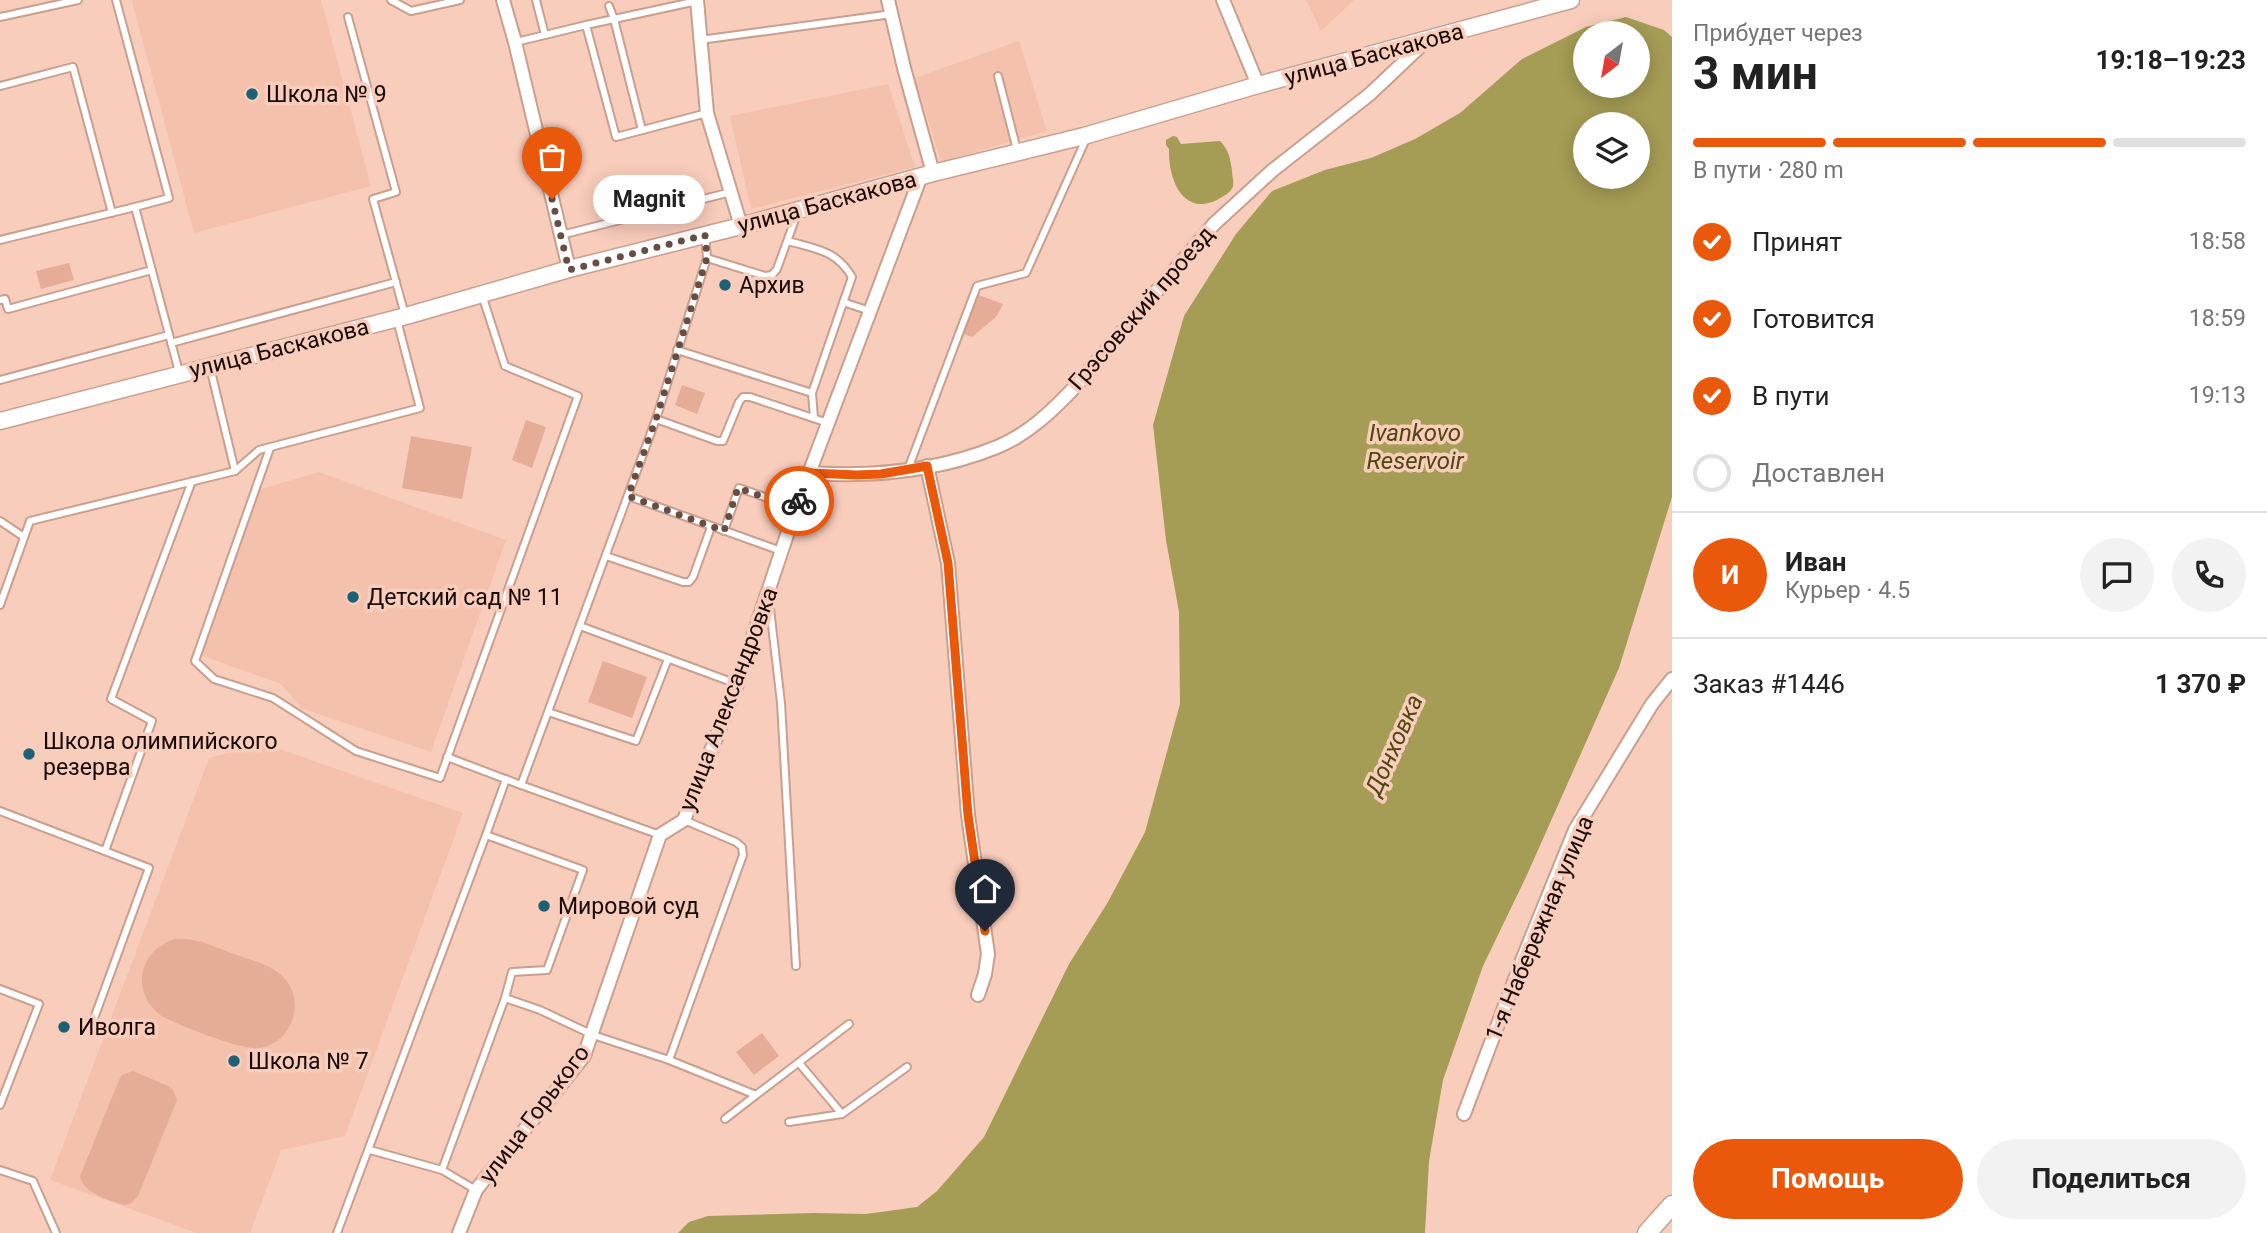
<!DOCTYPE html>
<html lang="ru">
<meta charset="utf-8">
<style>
body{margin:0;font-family:Roboto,sans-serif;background:#f2f2f2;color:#222;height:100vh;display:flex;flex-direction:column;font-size:26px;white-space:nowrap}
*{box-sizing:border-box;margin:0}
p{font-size:23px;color:#767676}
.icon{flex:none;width:38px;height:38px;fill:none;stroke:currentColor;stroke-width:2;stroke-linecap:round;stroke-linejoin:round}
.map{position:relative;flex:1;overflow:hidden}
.drawer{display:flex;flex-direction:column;background:#fff;width:595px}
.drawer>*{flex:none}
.needle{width:46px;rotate:211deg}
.fabs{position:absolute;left:1573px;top:21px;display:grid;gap:14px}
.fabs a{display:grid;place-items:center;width:77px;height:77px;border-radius:50%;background:#fff;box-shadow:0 4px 18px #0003;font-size:35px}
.pin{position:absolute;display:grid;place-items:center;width:60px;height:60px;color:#fff;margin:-72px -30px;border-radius:50% 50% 50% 0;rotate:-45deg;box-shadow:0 0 7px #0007}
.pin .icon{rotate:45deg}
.courier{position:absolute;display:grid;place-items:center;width:70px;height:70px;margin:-35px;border:5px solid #ea580c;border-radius:50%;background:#fff;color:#222;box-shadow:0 2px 9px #0007}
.bubble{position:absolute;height:49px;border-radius:24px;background:#fff;box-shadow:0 4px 18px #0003;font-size:23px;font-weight:700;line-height:49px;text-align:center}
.overview em{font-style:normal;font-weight:700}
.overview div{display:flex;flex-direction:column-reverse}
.overview{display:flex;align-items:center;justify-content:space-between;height:119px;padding:0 21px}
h1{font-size:46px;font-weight:700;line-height:52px}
.bar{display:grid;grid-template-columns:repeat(4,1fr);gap:10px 7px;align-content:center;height:84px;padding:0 21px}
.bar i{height:9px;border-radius:5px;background:#e0e0e0}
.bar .current{background:#ea580c}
.bar p{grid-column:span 4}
.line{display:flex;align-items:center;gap:18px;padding:0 21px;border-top:2px solid #e0e0e0}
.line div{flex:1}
.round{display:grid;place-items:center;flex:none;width:74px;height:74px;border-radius:37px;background:#f2f2f2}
ol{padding:0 21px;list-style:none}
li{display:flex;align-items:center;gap:21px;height:77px}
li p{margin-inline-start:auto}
li .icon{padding:7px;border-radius:50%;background:#ea580c;color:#fff;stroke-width:4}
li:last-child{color:#767676}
li i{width:38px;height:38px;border:4px solid #e0e0e0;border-radius:50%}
.action{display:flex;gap:14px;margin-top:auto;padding:14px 21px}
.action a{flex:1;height:80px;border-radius:42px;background:#ea580c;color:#fff;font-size:28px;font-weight:700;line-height:80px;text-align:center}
.action a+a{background:#f2f2f2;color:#222}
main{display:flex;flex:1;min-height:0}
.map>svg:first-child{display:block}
.built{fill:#f4c1ad}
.green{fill:#e5ac97}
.water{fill:#a59c55;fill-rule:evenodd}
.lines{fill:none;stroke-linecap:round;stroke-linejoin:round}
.service-casing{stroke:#c99f8f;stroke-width:10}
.minor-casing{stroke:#c99f8f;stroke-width:16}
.tertiary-casing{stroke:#c99f8f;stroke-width:19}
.secondary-casing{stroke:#c99f8f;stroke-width:21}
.service{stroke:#fff;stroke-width:6}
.minor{stroke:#fff;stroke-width:12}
.tertiary{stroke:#fff;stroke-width:16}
.secondary{stroke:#fff;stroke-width:18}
.done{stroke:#674e45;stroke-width:7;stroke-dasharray:0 12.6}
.route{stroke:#ea580c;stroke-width:9}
.poi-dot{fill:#1e6074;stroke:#f9cdbc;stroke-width:2.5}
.labels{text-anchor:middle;stroke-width:7;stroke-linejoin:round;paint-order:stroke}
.street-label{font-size:23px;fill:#180905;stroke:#f9cdbc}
.poi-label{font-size:23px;fill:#180905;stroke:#f9cdbc;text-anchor:start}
.water-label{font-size:24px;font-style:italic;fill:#4e470e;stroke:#f9cdbc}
</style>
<main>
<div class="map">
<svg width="1672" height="1233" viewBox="0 0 1672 1233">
<rect width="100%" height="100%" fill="#f9cdbc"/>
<g class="built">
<path d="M 135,0 L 321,0 L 371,186 L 194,233 L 132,1 Z"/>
<path d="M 1306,0 L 1354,0 L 1321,31 Z"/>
<path d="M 1019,41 L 1047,131 L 941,162 L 915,78 Z"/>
<path d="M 888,84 L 915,167 L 751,209 L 730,116 Z"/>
<path d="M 319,472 L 506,540 L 431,752 L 301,708 L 281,684 L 200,655 L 258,490 Z"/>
<path d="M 265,744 L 463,813 L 345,1136 L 281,1150 L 250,1233 L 197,1233 L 50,1180 L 209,758 Z"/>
</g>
<g class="green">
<path d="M 69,263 L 74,280 L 41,289 L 36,271 Z"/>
<path d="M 976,294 L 1003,304 L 997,316 L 972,337 L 961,333 Z"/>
<path d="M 682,385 L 705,393 L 697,414 L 675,405 Z"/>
<path d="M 526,420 L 546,427 L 532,468 L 512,460 Z"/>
<path d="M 411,436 L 472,447 L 462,499 L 402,488 Z"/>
<path d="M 603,661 L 647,677 L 632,718 L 588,702 Z"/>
<path d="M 175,939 C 195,937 213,946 231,953 C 247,959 267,963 280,974 C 307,996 295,1042 260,1048 C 242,1051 178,1025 160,1015 C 130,991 139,950 175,939 Z"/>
<path d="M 762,1033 L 779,1056 L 754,1075 L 736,1052 Z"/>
<path d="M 133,1071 L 168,1086 L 173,1090 L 177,1100 L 138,1196 L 130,1204 L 125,1205 C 110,1201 83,1193 80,1176 L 119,1080 L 122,1075 Z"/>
</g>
<g class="water">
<path d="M 1626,17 L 1664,30 L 1672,37 L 1672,497 L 1619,668 L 1526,877 L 1483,966 L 1443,1080 L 1429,1161 L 1425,1233 L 678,1233 L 689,1222 L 708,1216 L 814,1213 L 866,1214 L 917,1207 L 937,1191 L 984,1137 L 1069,964 L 1108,902 L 1145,832 L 1180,704 L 1179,612 L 1166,540 L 1153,425 L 1184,316 L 1236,234 L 1272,191 L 1325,170 L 1371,158 L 1415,139 L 1460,113 L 1522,59 L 1586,27 ZM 1586,33 L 1638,33 L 1638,86 L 1586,86 ZM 1586,124 L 1638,124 L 1638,177 L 1586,177 Z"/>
<path d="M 1173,136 L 1177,137 L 1181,144 L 1220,141 C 1229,150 1230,158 1232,170 C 1232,175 1234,182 1233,186 C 1231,193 1222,197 1217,200 C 1181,217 1168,176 1169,149 L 1166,145 L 1166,140 Z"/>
</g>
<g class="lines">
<g class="service-casing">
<g id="service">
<path d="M 116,0 L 169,198 L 135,207 L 179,372"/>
<path d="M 391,0 L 411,11 L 460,0"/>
<path d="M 536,0 L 545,35 L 586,25 L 616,137 L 707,113"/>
<path d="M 0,17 L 78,0"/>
<path d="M 348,17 L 396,192 L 373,199 L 405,315"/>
<path d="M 586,25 L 614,19 L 609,6"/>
<path d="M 700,40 L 892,14"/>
<path d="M 516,42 L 545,35"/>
<path d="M 998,76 L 1017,150"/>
<path d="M 0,86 L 73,67 L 112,213"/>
<path d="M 642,130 L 614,19 L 697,1"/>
<path d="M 561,235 L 731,192"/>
<path d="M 0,240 L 135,207"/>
<path d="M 788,241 C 816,249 836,250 852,277 L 812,393 L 814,418"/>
<path d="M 707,258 L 765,276 L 772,275 L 777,269 L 797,214"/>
<path d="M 0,300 L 5,299 L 8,309 L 152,270"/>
<path d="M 843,302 L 870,311"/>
<path d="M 171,343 L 396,282"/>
<path d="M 677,350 L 812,393"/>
<path d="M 210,367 L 235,471"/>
<path d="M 0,380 L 169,335"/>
<path d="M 656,419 L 717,441 L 723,441 L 739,402 L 743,397 L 750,397 L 828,423"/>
<path d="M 270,448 L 195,661 L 214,679 L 273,698 L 356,751 L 440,778 L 578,396 L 505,366 L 482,295"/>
<path d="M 908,469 L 977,286 L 1026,273 L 1086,139"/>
<path d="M 628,496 L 781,551"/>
<path d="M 0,521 L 24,537"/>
<path d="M 724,531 L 739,488 L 796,508"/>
<path d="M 606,556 L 683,582 L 689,582 L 693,577 L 711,527"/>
<path d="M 769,600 L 781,703 L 796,966"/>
<path d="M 0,605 L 30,521 L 235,471 L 259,450 L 420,408 L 397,320"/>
<path d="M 580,626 L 737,684"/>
<path d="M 548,712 L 636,741 L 668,659"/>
<path d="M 447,757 L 521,785"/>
<path d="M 0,811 L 149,868 L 92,1024"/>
<path d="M 660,835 L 521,785 L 656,419 L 707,258 L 705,235"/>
<path d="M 105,851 L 152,721 L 111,699 L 192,481"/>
<path d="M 0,989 L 39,1004 L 0,1105"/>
<path d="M 505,998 L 540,1010 L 593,1035 L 669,1060 L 743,855 L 742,847 L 736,842 L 684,820"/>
<path d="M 669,1060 L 756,1095 L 849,1024"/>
<path d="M 799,1063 L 842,1114 L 907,1067"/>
<path d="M 725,1119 L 756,1095"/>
<path d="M 789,1122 L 842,1114"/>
<path d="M 370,1150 L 442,1170 L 476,1190"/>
<path d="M 0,1170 L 33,1181 L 56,1233"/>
<path d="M 442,1170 L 505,998 L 512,972 L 547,970 L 583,870 L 486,835 L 506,779"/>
<path d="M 337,1233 L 486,835"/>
</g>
</g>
<g class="minor-casing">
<g id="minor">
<path d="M 503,0 L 515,42 L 569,269"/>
<path d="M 697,0 L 707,113 L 741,226"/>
<path d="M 888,0 L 904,68 L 933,173"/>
<path d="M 1223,0 L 1258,85"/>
<path d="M 927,466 L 948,563 L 968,815 L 988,954 L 985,974 L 978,995"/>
<path d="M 810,473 C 872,477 938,471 997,447 C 1027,435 1052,411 1074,388 L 1214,224 L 1273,170 L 1370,94 L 1426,41"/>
<path d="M 1464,1114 L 1523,958 L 1575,830 L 1652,704 L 1672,679"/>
<path d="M 459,1233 L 476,1190 L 584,1056 L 660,835 L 684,820 L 737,684 L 796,508 L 921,176"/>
</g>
</g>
<g class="tertiary-casing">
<path id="tertiary" d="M 0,421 L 406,316 L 569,269 L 741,226 L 933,173 L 1084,136 L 1258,85 L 1571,0"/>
</g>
<g class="secondary-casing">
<path id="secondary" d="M 1647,1233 L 1672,1205"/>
</g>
<use href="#service" class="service"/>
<use href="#minor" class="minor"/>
<use href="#tertiary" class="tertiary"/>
<use href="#secondary" class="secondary"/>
</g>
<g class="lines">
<path class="done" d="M 552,199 L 569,270 L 705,235 L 707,258 L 656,419 L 628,496 L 724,531 L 738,488 L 796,508 L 799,501"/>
<path class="route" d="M 799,501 L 810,473 L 857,475 L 881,474 L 927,466 L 948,563 L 968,815 L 985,931"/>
</g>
<g class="poi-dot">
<circle cx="252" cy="94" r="7"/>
<circle cx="725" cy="285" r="7"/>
<circle cx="353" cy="597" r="7"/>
<circle cx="29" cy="754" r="7"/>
<circle cx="544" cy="906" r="7"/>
<circle cx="64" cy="1027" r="7"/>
<circle cx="234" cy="1061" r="7"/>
</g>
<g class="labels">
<g class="street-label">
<text transform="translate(1374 54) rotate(-15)" y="8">улица Баскакова</text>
<text transform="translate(827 202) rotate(-15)" y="8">улица Баскакова</text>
<text transform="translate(1141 308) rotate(-49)" y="8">Грэсовский проезд</text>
<text transform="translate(279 348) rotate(-14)" y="8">улица Баскакова</text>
<text transform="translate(728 699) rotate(-69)" y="8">улица Александровка</text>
<text transform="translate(1539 928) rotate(-67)" y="8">1-я Набережная улица</text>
<text transform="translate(534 1114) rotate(-53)" y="8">улица Горького</text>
</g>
<g class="poi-label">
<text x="266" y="102">Школа № 9</text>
<text x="739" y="293">Архив</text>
<text x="367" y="605">Детский сад № 11</text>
<text x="43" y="749">Школа олимпийского<tspan x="43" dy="26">резерва</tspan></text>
<text x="558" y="914">Мировой суд</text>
<text x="78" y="1035">Иволга</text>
<text x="248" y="1069">Школа № 7</text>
</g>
<g class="water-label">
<text x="1415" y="441">Ivankovo<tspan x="1415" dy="28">Reservoir</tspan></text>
<text transform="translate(1394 745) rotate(-66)" y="8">Донховка</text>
</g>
</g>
</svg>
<div class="fabs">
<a><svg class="needle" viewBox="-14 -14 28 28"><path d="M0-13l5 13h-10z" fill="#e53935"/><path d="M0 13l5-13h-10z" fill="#767676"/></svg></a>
<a><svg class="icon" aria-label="layers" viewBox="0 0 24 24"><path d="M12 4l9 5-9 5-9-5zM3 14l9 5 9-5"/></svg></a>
</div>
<div class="pin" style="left:552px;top:199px;background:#ea580c"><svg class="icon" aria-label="bag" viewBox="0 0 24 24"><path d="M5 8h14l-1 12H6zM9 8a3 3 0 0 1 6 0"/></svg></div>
<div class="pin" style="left:985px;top:931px;background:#1f2937"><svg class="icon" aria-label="home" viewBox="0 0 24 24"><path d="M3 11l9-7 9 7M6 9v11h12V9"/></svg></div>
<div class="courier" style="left:799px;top:501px"><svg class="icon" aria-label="bike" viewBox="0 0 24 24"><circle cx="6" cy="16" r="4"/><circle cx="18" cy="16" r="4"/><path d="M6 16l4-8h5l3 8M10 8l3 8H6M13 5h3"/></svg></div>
<div class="bubble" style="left:593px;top:175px;width:112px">Magnit</div>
</div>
<section class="drawer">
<div class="overview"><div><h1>3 мин</h1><p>Прибудет через</p></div><em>19:18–19:23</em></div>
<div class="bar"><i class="current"></i><i class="current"></i><i class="current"></i><i></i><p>В пути · 280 m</p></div>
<ol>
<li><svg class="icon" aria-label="check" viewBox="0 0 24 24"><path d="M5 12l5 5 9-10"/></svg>Принят<p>18:58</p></li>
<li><svg class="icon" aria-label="check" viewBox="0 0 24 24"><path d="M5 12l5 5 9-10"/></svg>Готовится<p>18:59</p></li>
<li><svg class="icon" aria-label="check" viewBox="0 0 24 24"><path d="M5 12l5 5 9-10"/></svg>В пути<p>19:13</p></li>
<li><i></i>Доставлен</li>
</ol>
<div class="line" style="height:126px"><b class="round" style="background:#ea580c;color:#fff">И</b><div><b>Иван</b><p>Курьер · 4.5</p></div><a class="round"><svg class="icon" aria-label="chat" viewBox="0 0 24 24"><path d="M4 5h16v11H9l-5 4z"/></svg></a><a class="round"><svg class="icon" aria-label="phone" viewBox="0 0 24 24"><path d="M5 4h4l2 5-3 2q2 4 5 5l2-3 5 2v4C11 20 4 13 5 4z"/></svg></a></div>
<div class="line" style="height:91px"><div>Заказ #1446</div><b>1 370 ₽</b></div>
<div class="action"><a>Помощь</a><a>Поделиться</a></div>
</section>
</main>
